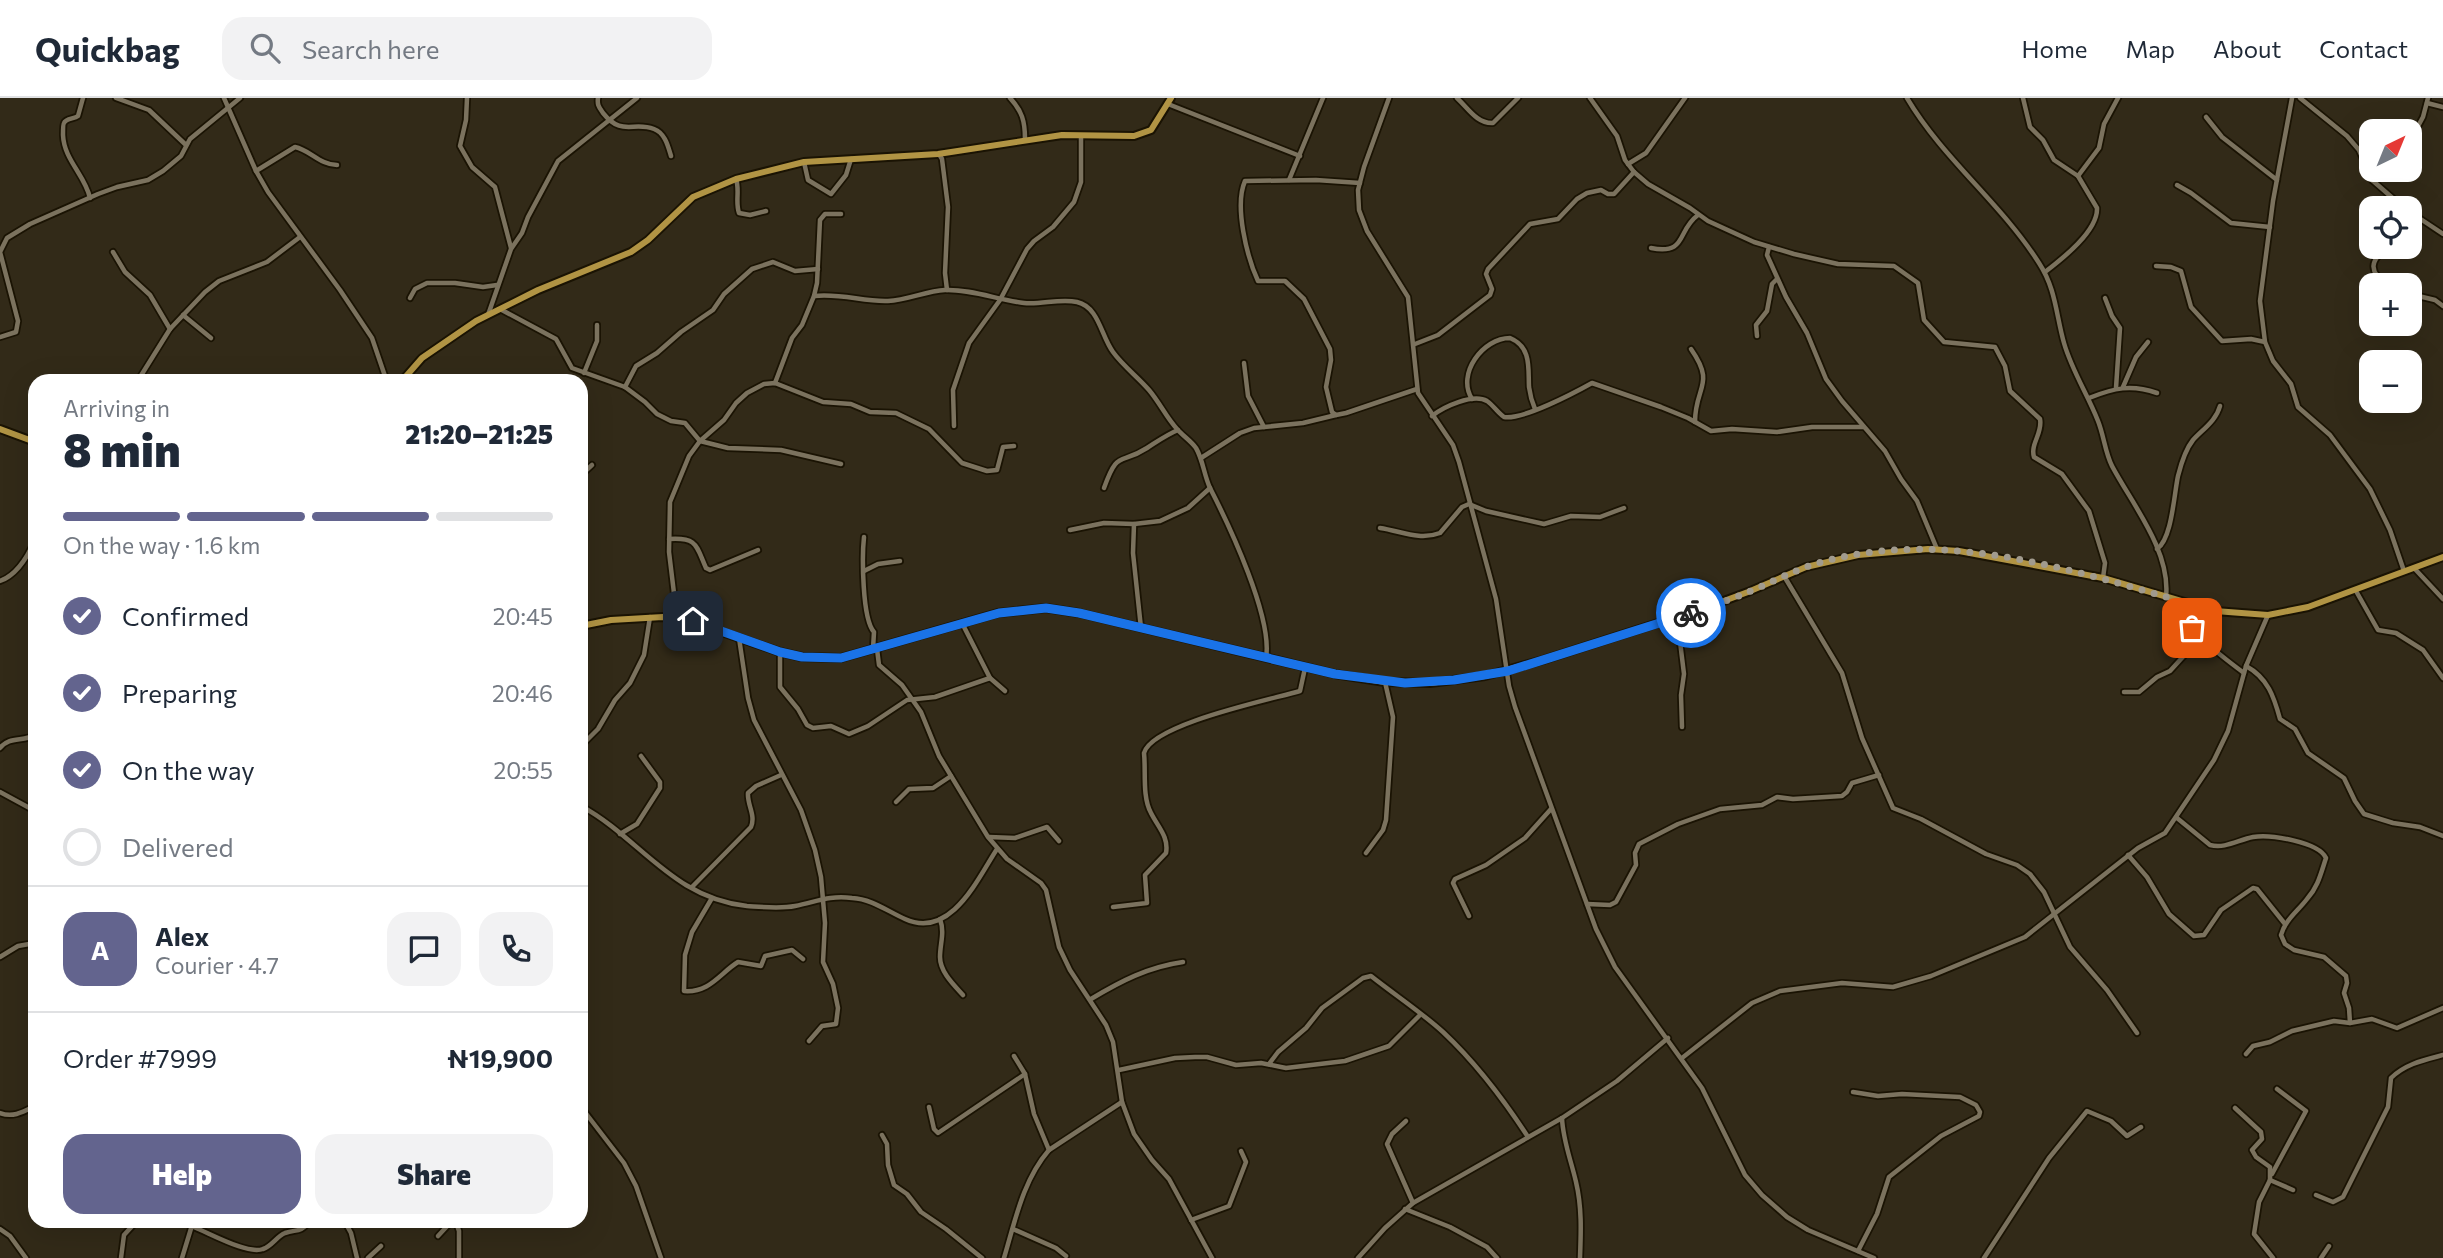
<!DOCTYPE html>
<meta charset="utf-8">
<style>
body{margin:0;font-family:Commissioner,sans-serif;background:#f2f2f3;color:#1f2937;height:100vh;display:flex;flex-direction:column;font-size:26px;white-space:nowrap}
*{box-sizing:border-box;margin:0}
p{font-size:23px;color:#747a83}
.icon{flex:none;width:38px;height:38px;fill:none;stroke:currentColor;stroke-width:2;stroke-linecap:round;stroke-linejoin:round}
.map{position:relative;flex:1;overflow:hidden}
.drawer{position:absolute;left:28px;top:276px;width:560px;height:854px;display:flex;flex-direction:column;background:#fff;border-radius:21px;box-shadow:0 7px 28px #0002}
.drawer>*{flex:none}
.needle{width:46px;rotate:43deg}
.controls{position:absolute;left:2359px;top:21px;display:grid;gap:14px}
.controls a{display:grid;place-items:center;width:63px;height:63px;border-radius:14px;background:#fff;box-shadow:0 7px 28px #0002;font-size:35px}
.pin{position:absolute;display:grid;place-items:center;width:60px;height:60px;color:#fff;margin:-30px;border-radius:14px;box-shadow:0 4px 10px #0006}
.courier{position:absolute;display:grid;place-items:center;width:70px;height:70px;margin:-35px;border:5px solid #1a73e8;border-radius:50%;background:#fff;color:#222;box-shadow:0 2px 9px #0007}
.overview em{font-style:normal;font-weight:800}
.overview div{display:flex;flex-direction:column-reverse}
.overview{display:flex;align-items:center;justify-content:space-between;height:119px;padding:0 35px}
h1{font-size:46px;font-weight:800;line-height:52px}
.bar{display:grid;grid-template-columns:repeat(4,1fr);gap:10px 7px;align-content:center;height:84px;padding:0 35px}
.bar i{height:9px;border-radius:5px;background:#e0e1e3}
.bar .on{background:#63648e}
.bar p{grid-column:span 4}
.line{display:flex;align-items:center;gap:18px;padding:0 35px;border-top:2px solid #e0e1e3}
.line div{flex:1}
.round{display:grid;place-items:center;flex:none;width:74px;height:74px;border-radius:21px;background:#f2f2f3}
ol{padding:0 35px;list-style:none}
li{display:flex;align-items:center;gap:21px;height:77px}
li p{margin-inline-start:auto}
li .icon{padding:7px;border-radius:50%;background:#63648e;color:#fff;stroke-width:4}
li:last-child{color:#747a83}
li i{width:38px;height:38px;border:4px solid #e0e1e3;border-radius:50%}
.primary-button{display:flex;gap:14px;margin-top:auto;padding:14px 35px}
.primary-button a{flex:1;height:80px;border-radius:21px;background:#63648e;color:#fff;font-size:28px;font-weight:800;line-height:80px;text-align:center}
.primary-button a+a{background:#f2f2f3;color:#1f2937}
header{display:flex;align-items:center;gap:42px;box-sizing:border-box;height:98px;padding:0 35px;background:#fff;border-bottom:2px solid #e0e1e3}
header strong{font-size:33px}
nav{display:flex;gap:38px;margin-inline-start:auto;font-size:24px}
.search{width:490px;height:63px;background:#f2f2f3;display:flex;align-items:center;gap:18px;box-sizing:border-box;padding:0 24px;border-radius:21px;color:#747a83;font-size:26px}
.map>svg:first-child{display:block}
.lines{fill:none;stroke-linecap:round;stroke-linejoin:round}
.minor-casing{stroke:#1a1303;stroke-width:8}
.major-casing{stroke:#1a1303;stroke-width:10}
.minor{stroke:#7b725e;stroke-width:4.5}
.major{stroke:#b19444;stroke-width:6}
.done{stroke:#a19b8e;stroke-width:7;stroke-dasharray:0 12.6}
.route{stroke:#1a73e8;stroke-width:9}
</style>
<header>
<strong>Quickbag</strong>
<div class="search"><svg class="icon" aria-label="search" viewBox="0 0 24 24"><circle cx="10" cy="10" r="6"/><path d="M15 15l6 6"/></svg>Search here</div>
<nav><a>Home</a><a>Map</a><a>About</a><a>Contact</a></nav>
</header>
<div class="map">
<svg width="2443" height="1160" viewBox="0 0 2443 1160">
<rect width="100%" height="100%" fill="#322a18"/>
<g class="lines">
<g class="minor-casing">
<g id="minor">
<path d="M 83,0 L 78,18 C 74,21 66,20 64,25 C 63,26 63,36 63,37 C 64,62 85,77 90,100"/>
<path d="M 116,0 L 149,12 L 186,47"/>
<path d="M 224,0 L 256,73 L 268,94 L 340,192 L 372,240 L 387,284"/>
<path d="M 467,0 L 466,22 L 460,48 L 472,69 L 495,89 L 511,150"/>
<path d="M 598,0 C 597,7 599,9 603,15 C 622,39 633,23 654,31 C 665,35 668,48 671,58"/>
<path d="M 1010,0 C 1022,13 1025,23 1025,41"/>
<path d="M 1389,0 L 1364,69 L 1358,92 L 1359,112 L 1367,133 L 1408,199 L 1418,295 L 1453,347 L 1459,364 L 1496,501 L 1509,588 L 1515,609 L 1596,831 L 1615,869 L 1702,990 L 1745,1077 L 1762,1097 L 1787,1119 L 1808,1132 L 1874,1160"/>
<path d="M 1457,0 C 1468,10 1477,26 1493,25 L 1518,0"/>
<path d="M 1590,0 L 1617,38 L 1625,62 L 1634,74 L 1648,86 L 1690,110 L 1708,123 L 1754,144 L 1794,156 L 1838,166 L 1894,168 L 1918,185 L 1924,222 L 1944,244 L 1995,249 L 2005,268 L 2010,293 L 2040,321 C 2043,335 2030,346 2034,359 L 2062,376 L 2089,413 L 2105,465 L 2103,480"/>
<path d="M 1907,0 C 1943,61 2001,105 2039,165 C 2056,191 2056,217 2064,245 C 2072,273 2088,297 2098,323 C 2104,338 2105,354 2112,368 C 2132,406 2171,453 2166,499"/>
<path d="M 2023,0 L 2030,29 L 2043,42 L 2054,62 L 2078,78 L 2097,110 C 2098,133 2062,161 2045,174"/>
<path d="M 2292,0 L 2273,103 L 2260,203 L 2265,244 L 2273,263 L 2291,286 L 2298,309 L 2330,337 L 2370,391 L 2390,432 L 2404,473"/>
<path d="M 2300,0 L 2347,38 L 2359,52 L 2372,82 L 2404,110"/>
<path d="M 2427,5 L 2443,9"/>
<path d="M 1168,6 L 1300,58"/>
<path d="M 2206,19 L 2222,39 L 2277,82"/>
<path d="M 2410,43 L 2423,19 L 2428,0"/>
<path d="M 939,56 L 942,61 L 948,109 L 945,175 L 947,192"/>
<path d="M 804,64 L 808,82 L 831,96 L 846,77 L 851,61"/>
<path d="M 1628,66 L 1646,55 L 1685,0"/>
<path d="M 256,73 L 295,49 C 310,52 320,67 337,67"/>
<path d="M 2078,78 L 2099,50 L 2104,26 L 2118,0"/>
<path d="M 736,81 C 740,93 735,103 739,115 L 750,117 L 766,113"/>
<path d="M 1289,82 L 1323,0"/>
<path d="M 2372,82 L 2385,72"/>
<path d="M 1360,85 L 1316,82 L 1245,83 C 1234,108 1247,159 1258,183 L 1285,183 L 1304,201 L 1330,251 L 1331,262 L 1326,289 L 1332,314 L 1336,317 L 1346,315 L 1417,291"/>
<path d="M 2177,87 L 2191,95 L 2231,125 L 2270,129"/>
<path d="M 2410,114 L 2443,136"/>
<path d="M 2410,130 L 2414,116"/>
<path d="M 1769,149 L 1767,157 L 1772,168 L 1786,199 L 1807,235 L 1826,281 L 1842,303 L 1885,353 L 1901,381 L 1917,403 L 1937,451"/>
<path d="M 1651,150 C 1688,157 1676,133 1698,117"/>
<path d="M 113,154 L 125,174 L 150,197 L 170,231"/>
<path d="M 2156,168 L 2171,169 L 2181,173 L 2191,209 L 2222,243 L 2251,241 L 2265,244"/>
<path d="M 2388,187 C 2368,174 2369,162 2389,149"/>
<path d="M 2410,196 L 2435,202 L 2443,208"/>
<path d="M 814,198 C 842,195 863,204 888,203 C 908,202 926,193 945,192 C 971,191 998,202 1024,205 C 1041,207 1060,200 1077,204 C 1099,209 1101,238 1113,254 C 1123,268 1138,279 1149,292 C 1160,305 1166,319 1177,331 C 1183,338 1191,343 1196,350 C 1203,362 1204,377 1210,390 C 1229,427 1273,520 1266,560"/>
<path d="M 410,200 L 415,191 L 427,185 L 455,185 L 483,189 L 497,187"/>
<path d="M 2105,200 L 2112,218 L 2120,230 L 2116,290"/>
<path d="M 500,211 L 556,241 L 572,270 L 625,289 L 645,304 L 657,316 L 671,323 L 685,325 L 700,343 L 728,350 L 781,352 L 841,366"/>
<path d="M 183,217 L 211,240"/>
<path d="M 488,217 L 511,151 L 522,135 L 528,119 L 558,63 L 637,0"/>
<path d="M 1757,238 L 1756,227 L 1767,213 L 1772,186 L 1777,181"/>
<path d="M 0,239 L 16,234 L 18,223 L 0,154 L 7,140 L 30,126 L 98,96 L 117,89 L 148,82 L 163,73 L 181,58 L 190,41 L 240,0"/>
<path d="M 1415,246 L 1438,237 L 1490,197 L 1492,191 L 1486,176 L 1488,171 L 1530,126 L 1558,121 L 1577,101 L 1587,95 L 1601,92 L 1608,96 L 1614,96 L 1634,74"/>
<path d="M 1691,251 C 1716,287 1695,288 1695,324"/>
<path d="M 1244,265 L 1248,298 L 1264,329"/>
<path d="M 584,275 L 597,243 L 597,227"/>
<path d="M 137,284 L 170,231 L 205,194 L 219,183 L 267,164 L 300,139"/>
<path d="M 775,285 L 792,240 L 802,227 L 814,198 L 817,185 L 820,122 L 825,116 L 841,116"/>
<path d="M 625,289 L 636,268 L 657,255 L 681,234 L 713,212 L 724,196 L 752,171 L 773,164 L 795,173 L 818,171"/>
<path d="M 2123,289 L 2136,259 L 2148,244"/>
<path d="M 2089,300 C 2114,290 2131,286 2157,295"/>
<path d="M 1472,301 C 1456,276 1483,240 1510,240 C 1532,249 1528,271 1529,289 C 1530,297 1532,304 1535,311"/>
<path d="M 1432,318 C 1443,309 1473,295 1487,303 C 1493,307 1497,314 1504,319 C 1523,322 1574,295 1592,285 L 1661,309 L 1688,320 L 1711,333 L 1732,331 L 1777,334 L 1812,329 L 1863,329"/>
<path d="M 954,328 L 953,292 L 969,245 L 1000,202 L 1027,151 L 1034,143 L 1053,129 L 1074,104 L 1081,84 L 1081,38"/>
<path d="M 1201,360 L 1240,335 L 1254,330 L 1303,325 L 1336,317"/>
<path d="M 581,377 L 592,367"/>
<path d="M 1104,390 C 1118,351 1119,368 1147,350 C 1158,343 1166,337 1178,332"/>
<path d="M 1134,426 L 1133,455 L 1141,530"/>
<path d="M 1380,430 C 1401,433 1419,443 1440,435 L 1462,409 L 1469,406 L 1486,413 L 1544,426 L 1571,418 L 1600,419 L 1624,410"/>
<path d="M 1070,432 L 1104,425 L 1134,426 L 1160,423 L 1188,410 L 1210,390"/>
<path d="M 864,439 C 862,458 862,521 874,534 L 873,551"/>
<path d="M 669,441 C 698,439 696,448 706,470 L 710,472 L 758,452"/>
<path d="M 2157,451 C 2172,441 2174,396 2178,378 C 2181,366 2185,352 2193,342 C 2203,331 2216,323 2220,308"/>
<path d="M 2414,470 L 2443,501"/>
<path d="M 864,473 L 878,466 L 900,463"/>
<path d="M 1784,478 L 1842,575 L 1862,640 L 1893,710 L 1921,721 L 1986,756 L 2017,767 L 2030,776 L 2044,794 L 2070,849 L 2107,892 L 2137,935"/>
<path d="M 0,483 C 17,477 28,458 35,442"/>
<path d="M 2356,493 L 2378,532 L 2396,535 L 2423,552 L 2443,580"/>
<path d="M 2176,502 C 2189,534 2217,555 2244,575"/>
<path d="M 1677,519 L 1684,576 L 1681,597 L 1682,629"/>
<path d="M 677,520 L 669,454 L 670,404 L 689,358 L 700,343 L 724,322 L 736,305 L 747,295 L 764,286 L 775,285 L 823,304 L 851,306 L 870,314 L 896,315 L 929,331 L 962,365 L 987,373 L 997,372 L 1003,349 L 1014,348"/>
<path d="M 962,525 L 990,580 L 1005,593"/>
<path d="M 739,540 L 748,600 L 754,622 L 801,712 L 815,752 L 821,779 L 825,825 L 823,864 L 833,886 L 838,910 L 836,926 L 822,928 L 809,943"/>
<path d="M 877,551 L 879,567 L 902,587 L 921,614 L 939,658 L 988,739 L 1007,761 L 1041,785 L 1046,792 L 1059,849 L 1070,872 L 1106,927 L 1113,944 L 1122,1004 L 1134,1036 L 1152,1062 L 1169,1081 L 1212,1160"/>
<path d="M 780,554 L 780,589 L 798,611 L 807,627 L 813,630 L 831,628 L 849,636 L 868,628 L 907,602 L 935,599 L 990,580"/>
<path d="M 2246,568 C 2268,580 2274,599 2280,621 L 2295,631 L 2308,655 L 2344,680 L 2355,703 L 2364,716 L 2393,725 L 2420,729 L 2443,738"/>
<path d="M 2124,594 L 2139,594 L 2157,579 L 2170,573 L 2201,539"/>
<path d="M 581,648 L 598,631 L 615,602 L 630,585 L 644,557 L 650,519"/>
<path d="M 0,650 C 9,638 23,644 35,637"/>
<path d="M 0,694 L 35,713"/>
<path d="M 896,704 L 909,691 L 933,690 L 951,678"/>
<path d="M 581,708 C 640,740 672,800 747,808 C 762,809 780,811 795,808 C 816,804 829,797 852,800 C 872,801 887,813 905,821 C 951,842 978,780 997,751"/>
<path d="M 2177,720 L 2210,747 C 2225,751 2238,742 2253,739 C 2270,736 2319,744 2326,760 C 2321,775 2318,789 2307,801 C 2298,813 2285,822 2281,837 L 2285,846 L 2294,852 L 2324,859 L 2346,878 L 2347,885 L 2344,895 L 2349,910 L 2350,925"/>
<path d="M 620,736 L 637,726 L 660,690 L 660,684 L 641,658"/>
<path d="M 989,739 L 1015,740 L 1047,729 L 1059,743"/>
<path d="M 1366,755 L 1383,732 L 1386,722 L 1393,619 L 1385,584"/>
<path d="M 2128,757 L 2147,779 L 2169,816 L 2194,838 L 2204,837 L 2221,812 L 2253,790 L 2257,791 L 2285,826"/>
<path d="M 692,789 L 751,729 C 756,717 747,707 748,695 L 756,688 L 781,677"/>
<path d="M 712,800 L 692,834 L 685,857 L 684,893 C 710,895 720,875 738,864 L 761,868 L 765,858 L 792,852 L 803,861"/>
<path d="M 1587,806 L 1610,807 L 1616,804 L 1636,767 L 1635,755 L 1639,746 L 1678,726 L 1720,711 L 1762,707 L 1777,699 L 1793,701 L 1842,698 L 1847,694 L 1852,685 L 1879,677"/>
<path d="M 1113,809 L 1147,805 L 1145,777 L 1166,755 C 1169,739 1158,729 1151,715 C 1142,699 1146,673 1144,655 C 1152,626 1269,602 1300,593 L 1305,570"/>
<path d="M 1469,818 L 1453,785 L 1455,781 L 1486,767 L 1525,740 L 1551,711"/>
<path d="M 940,821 C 945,835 940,845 940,859 C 940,874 954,887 963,897"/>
<path d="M 0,859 L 18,848 L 35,845"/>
<path d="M 1091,901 C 1121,883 1148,869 1183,864"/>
<path d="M 2246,956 L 2253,948 L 2270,944 L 2292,933 L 2334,923 L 2350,925 L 2372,921 L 2397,930 L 2443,910"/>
<path d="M 1014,958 L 1025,976 L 1034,1016 L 1049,1052"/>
<path d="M 1682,960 L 1752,905 L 1780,893 L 1842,885 L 1893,889 L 1931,878 L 2025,839 L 2138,750 L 2165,735 L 2214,662 L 2228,633 L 2246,568 L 2268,517"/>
<path d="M 1269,966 L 1278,954 L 1306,930 L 1322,910 L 1363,880 L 1371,878 C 1395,897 1421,914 1443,934 C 1475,964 1504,1002 1528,1039"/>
<path d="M 1119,972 L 1175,960 L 1195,959 L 1207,959 L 1236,967 L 1261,965 L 1286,970 L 1345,963 L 1389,948 L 1419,918"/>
<path d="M 1853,994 L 1878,998 L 1902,996 L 1960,999 L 1976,1007 L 1980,1014 L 1979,1018 L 1941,1038 L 1889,1079 L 1877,1116 L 1858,1153"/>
<path d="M 581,1009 L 624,1065 L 636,1088 L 661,1160"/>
<path d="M 929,1009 L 934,1031 L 938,1035 L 1025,976"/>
<path d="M 2235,1010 L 2261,1034 L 2262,1041 L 2252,1052 L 2256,1059 L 2270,1069 L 2270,1082 L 2259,1104 L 2254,1136 L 2273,1160"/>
<path d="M 0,1015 C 13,1020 23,1014 35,1008"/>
<path d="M 1562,1020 C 1563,1043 1571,1062 1576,1084 C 1582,1109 1581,1134 1580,1160"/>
<path d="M 1406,1023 L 1392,1036 L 1387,1046 L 1413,1105"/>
<path d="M 882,1037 L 887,1046 L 888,1067 L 894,1087 L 907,1096 L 921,1114 L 946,1131 L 982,1160"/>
<path d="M 2272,1076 L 2306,1013 L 2277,991"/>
<path d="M 2270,1082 L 2293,1092"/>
<path d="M 2316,1097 L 2333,1104 L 2343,1099 L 2388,1009 L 2391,980 C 2405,966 2424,962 2443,957"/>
<path d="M 1405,1111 L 1450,1129 L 1487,1149 L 1497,1160"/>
<path d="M 1191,1122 L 1229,1108 L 1246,1064 L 1241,1053"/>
<path d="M 345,1124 L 351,1135 L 357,1160"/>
<path d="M 456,1124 L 459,1133 L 459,1160"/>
<path d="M 191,1128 C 208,1134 247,1157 263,1151 C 272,1148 277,1138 285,1135 C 297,1131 300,1135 309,1124"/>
<path d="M 0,1131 L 10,1138 L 26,1160"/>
<path d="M 1013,1131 L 1056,1150 L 1066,1158"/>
<path d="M 438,1138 L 451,1124"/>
<path d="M 121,1160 L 124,1137 L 136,1124"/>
<path d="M 182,1160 L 193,1124"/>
<path d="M 368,1160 L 381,1148"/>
<path d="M 1004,1160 C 1015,1123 1023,1082 1049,1052 L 1122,1004"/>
<path d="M 1358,1160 L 1385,1130 L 1413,1105 L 1562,1020 L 1617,983 L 1668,940"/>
<path d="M 1984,1160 L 2049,1060 L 2087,1013 L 2111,1023 L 2127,1038 L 2141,1029"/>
<path d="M 2321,1160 L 2329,1148"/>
</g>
</g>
<g class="major-casing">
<g id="major">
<path d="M 401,284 L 422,260 L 476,223 L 538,192 L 631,154 L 648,142 L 693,99 L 736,81 L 804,64 L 938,56 L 1062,37 L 1134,38 L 1151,32 L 1171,0"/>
<path d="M 0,331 L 35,344"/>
<path d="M 581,528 L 611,522 L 663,519 L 693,524 L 780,554 L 802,559 L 841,560 L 998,515 L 1046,510 L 1079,515 L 1335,576 L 1385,584 L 1430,585 L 1485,578 L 1543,562 L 1705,510 L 1748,494 L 1806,469 L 1858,457 L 1928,451 L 1959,453 L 2103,480 L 2215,513 L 2268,517 L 2308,509 L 2443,459"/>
</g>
</g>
<use href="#minor" class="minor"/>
<use href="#major" class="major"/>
</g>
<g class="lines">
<path class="done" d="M 1691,515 C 1711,508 1732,501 1751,493 C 1776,482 1799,470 1825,463 C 1942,432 2064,469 2176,502 L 2181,515 L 2192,530"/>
<path class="route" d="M 693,523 L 780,554 L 802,559 L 841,560 L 999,515 L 1046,510 L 1079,515 L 1335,576 L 1405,585 L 1454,582 L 1508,573 L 1691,515"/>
</g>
</svg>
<div class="controls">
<a><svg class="needle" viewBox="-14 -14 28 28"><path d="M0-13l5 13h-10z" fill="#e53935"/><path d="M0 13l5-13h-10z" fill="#747a83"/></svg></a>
<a><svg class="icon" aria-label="locate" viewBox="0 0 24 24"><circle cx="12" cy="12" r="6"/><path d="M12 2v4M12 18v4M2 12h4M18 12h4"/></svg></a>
<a>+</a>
<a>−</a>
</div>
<div class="pin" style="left:2192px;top:530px;background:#ea580c"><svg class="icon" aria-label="bag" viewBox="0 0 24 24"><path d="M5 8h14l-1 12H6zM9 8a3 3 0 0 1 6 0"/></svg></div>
<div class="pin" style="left:693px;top:523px;background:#1f2937"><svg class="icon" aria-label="home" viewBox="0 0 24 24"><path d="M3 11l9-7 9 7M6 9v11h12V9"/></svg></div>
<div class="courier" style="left:1691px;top:515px"><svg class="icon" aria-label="bike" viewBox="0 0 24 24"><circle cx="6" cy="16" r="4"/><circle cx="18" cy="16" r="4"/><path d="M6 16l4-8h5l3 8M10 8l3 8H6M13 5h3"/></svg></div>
<section class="drawer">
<div class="overview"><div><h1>8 min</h1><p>Arriving in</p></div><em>21:20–21:25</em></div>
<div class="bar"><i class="on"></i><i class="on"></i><i class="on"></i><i></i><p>On the way · 1.6 km</p></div>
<ol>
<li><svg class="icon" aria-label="check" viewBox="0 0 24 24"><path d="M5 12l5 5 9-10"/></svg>Confirmed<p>20:45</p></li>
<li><svg class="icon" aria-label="check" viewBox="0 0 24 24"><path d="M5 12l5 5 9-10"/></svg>Preparing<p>20:46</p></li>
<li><svg class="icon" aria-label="check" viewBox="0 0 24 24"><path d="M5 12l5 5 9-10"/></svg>On the way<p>20:55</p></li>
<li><i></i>Delivered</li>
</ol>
<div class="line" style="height:126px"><b class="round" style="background:#63648e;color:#fff">A</b><div><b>Alex</b><p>Courier · 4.7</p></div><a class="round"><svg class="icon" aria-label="chat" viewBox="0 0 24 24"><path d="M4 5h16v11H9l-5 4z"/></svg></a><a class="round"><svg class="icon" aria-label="phone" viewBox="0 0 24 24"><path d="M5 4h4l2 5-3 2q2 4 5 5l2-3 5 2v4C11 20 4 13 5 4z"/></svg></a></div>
<div class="line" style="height:91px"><div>Order #7999</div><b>₦19,900</b></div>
<div class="primary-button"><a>Help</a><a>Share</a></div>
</section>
</div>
